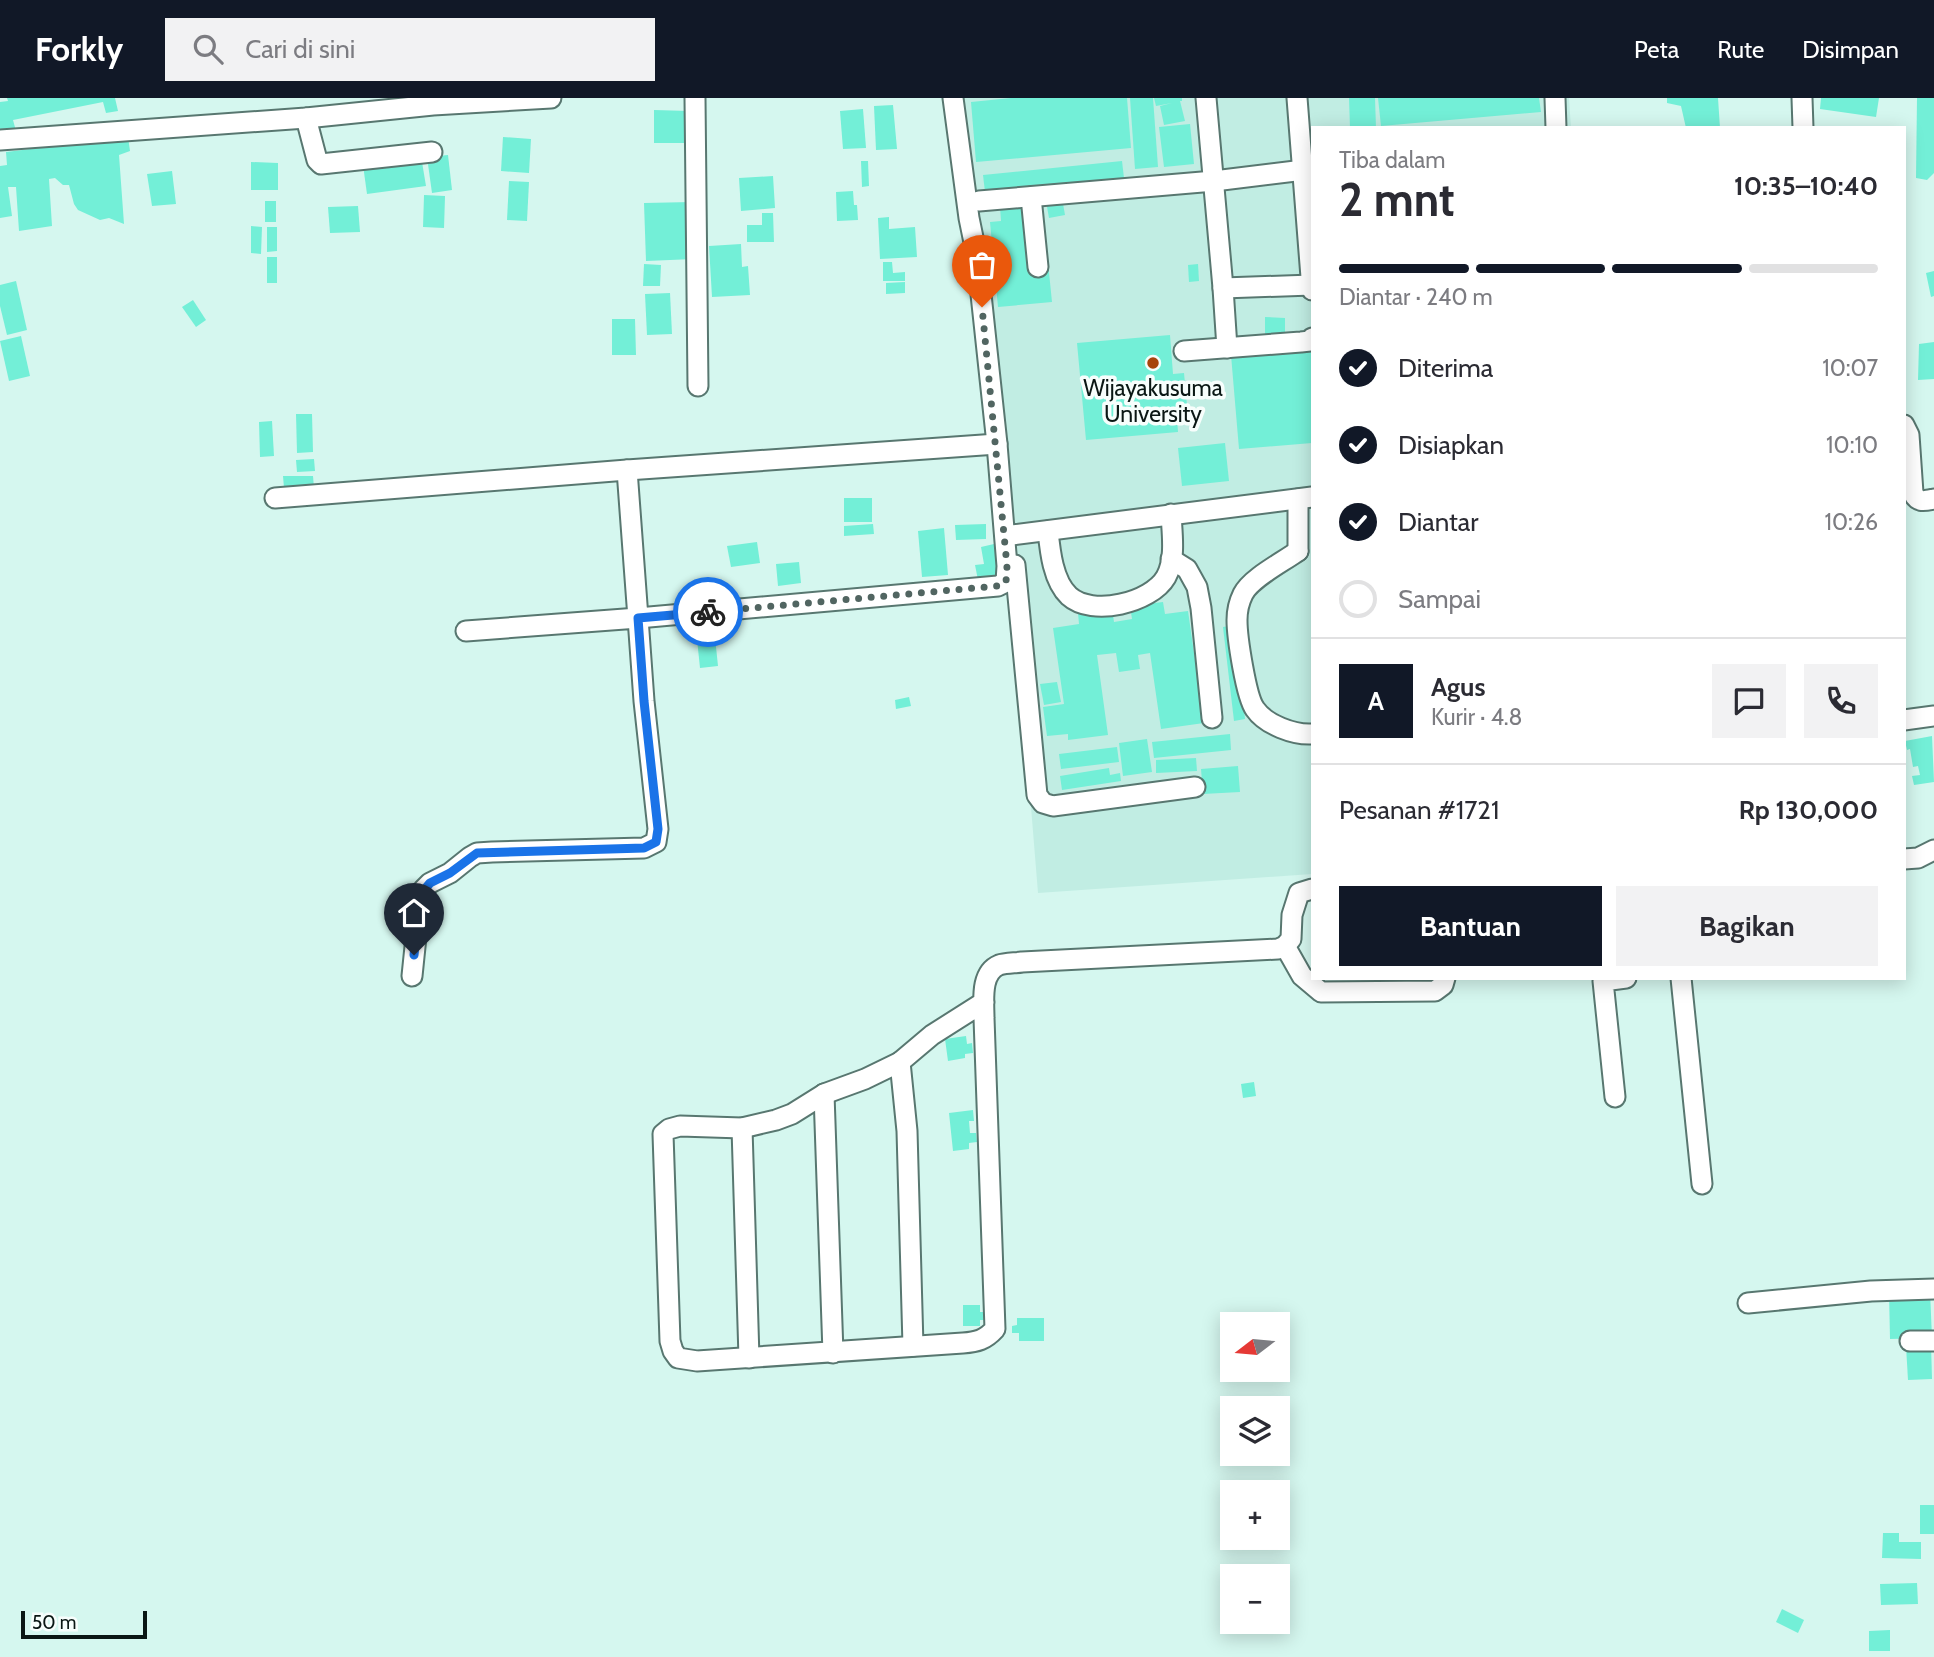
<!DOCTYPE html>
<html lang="id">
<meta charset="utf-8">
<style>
body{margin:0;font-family:Cabin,sans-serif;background:#f2f2f3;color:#2b2b33;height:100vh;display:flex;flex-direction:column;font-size:26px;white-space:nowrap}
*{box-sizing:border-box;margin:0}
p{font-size:23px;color:#7c7c81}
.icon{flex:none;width:38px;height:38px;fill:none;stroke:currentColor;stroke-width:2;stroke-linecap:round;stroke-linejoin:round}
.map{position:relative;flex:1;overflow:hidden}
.drawer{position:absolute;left:1311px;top:28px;width:595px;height:854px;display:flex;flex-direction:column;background:#fff;border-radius:0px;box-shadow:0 4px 18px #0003}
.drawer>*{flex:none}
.needle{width:46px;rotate:254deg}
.buttons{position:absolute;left:1220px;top:1214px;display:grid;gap:14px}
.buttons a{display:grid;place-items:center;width:70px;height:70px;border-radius:0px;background:#fff;box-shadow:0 4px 18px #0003;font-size:35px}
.scale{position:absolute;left:21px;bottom:18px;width:126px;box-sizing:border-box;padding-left:7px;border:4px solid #0a1714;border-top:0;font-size:19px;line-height:24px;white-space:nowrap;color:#0a1714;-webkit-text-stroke:5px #f7fefc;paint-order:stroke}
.pin{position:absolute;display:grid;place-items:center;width:60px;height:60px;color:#fff;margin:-72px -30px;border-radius:50% 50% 50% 0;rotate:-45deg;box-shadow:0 0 7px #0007}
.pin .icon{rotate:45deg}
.courier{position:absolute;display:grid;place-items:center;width:70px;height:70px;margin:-35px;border:5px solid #1a73e8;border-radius:50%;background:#fff;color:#222;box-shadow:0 2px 9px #0007}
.head em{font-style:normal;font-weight:700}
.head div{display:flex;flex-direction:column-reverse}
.head{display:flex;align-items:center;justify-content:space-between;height:119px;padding:0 28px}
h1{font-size:46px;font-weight:700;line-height:52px}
.bar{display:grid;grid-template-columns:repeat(4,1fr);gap:10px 7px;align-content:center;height:84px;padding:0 28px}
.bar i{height:9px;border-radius:5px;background:#e1e1e2}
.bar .selected{background:#111827}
.bar p{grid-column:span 4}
.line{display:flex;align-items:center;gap:18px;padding:0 28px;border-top:2px solid #e1e1e2}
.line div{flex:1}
.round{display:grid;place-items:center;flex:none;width:74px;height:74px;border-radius:0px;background:#f2f2f3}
ol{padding:0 28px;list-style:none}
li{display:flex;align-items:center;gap:21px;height:77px}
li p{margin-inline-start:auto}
li .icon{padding:7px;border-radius:50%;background:#111827;color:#fff;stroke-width:4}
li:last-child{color:#7c7c81}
li i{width:38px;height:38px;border:4px solid #e1e1e2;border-radius:50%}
.action{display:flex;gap:14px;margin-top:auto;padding:14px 28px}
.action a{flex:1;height:80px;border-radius:0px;background:#111827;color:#fff;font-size:28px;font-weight:700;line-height:80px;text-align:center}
.action a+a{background:#f2f2f3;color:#2b2b33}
header{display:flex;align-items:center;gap:42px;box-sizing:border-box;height:98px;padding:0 35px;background:#111827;color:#fff}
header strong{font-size:33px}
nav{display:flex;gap:38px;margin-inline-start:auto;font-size:24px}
.search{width:490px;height:63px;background:#f2f2f3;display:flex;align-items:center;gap:18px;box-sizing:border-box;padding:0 24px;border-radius:0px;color:#7c7c81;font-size:26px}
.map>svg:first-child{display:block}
.built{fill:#c1ede3}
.building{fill:#73efd7}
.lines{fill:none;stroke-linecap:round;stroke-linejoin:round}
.minor-casing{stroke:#587770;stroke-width:23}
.minor{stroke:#fff;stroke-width:19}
.done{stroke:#516561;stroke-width:7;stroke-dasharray:0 12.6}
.route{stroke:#1a73e8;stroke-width:9}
.poi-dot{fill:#a7440b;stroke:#f7fefc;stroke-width:2.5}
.labels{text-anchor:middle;stroke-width:7;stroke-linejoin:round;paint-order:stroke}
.poi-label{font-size:23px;fill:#0a1714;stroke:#f7fefc}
</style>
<header>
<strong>Forkly</strong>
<div class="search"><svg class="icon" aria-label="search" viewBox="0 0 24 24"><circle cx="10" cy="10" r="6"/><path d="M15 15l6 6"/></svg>Cari di sini</div>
<nav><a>Peta</a><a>Rute</a><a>Disimpan</a></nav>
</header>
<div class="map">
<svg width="1934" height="1559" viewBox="0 0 1934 1559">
<rect width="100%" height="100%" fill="#d5f7ef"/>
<path class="built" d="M 962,0 L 1569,0 L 1571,30 L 1312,30 L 1312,776 L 1038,795 L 1006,401 L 981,129 L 974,118 Z"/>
<g class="building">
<path d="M 7,0 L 115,0 L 118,13 L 106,15 L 103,4 L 13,22 L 16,33 L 0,36 L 0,4 L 8,3 Z"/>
<path d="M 1011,0 L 1127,0 L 1131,50 L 976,64 L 971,4 Z"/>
<path d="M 1130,0 L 1153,0 L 1158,69 L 1135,71 Z"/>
<path d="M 1154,0 L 1182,0 L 1182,3 L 1180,3 L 1185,23 L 1164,27 L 1160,8 L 1172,5 L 1156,8 Z"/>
<path d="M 1349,0 L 1375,0 L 1376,30 L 1350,30 Z"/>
<path d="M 1378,0 L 1539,0 L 1541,14 L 1381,28 Z"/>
<path d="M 1667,0 L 1718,0 L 1720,30 L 1686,30 L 1681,8 L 1667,5 Z"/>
<path d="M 1821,0 L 1879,0 L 1876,19 L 1820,11 Z"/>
<path d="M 1917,0 L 1934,0 L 1934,75 L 1927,82 L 1916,80 Z"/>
<path d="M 893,7 L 897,51 L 876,52 L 874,8 Z"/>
<path d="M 863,11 L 866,50 L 843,51 L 840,13 Z"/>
<path d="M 654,12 L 690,13 L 690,45 L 654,45 Z"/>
<path d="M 1190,26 L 1194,66 L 1164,69 L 1159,29 Z"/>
<path d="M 128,39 L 130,53 L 119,57 L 124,126 L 109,120 L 100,122 L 78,112 L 74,106 L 69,87 L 63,87 L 55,80 L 49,81 L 52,128 L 19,133 L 16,89 L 8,89 L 12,118 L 0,120 L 0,68 L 7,67 L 6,54 Z"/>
<path d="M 503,39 L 531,41 L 529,75 L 501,73 Z"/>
<path d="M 448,57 L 452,92 L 432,95 L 427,59 Z"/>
<path d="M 421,58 L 426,88 L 367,96 L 363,67 Z"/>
<path d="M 861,63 L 868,63 L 869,88 L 862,89 Z"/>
<path d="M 1122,63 L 1124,80 L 985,94 L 983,77 Z"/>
<path d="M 251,64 L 278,65 L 278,92 L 251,92 Z"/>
<path d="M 172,73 L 176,106 L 152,108 L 147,76 Z"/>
<path d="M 773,78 L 775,110 L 741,113 L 739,80 Z"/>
<path d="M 509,83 L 529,84 L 527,123 L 507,122 Z"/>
<path d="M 853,93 L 854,107 L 857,107 L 858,122 L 837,123 L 836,94 Z"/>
<path d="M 424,97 L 445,98 L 444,130 L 423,129 Z"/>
<path d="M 1062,100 L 1065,117 L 1049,120 L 1046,103 Z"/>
<rect x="265" y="103" width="11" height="21"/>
<path d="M 692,104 L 694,161 L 646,163 L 644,105 Z"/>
<path d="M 1042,105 L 1052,204 L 998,209 L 990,124 L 1001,123 L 1000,109 Z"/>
<path d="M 358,108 L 360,134 L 330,135 L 328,109 Z"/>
<path d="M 762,115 L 773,115 L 774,144 L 747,144 L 747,127 L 762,127 Z"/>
<path d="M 889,119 L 889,131 L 915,129 L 917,159 L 880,161 L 878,120 Z"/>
<path d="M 251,128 L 262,129 L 261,156 L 251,155 Z"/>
<path d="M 267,129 L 277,129 L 277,153 L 267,154 Z"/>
<path d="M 741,146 L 742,169 L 748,168 L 750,197 L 712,199 L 709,148 Z"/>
<rect x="267" y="159" width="10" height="26"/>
<path d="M 883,164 L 892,164 L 893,175 L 905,174 L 905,183 L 883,183 Z"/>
<path d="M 644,166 L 661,167 L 660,188 L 643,188 Z"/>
<path d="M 1198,166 L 1199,183 L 1189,184 L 1188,167 Z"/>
<path d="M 1934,173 L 1934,198 L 1931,199 L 1926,175 Z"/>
<path d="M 16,183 L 27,232 L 7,237 L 0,208 L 0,187 Z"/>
<path d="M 905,184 L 905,195 L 886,196 L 886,185 Z"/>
<path d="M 670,195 L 672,236 L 647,237 L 645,196 Z"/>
<path d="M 193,202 L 206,222 L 196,229 L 182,209 Z"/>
<path d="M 1265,219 L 1285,220 L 1285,236 L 1265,236 Z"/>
<path d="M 612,221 L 635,221 L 636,257 L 612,257 Z"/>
<path d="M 1170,237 L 1173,276 L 1184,275 L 1187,307 L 1176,307 L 1178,334 L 1086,342 L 1077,245 Z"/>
<path d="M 21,238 L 30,278 L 9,283 L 0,243 Z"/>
<path d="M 1934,244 L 1934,281 L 1918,282 L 1919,246 Z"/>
<path d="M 1312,250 L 1312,345 L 1239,351 L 1231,257 Z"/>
<path d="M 296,316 L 312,316 L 313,354 L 297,355 Z"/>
<path d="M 272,323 L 274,358 L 260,359 L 259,324 Z"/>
<path d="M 1225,345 L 1229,383 L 1182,388 L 1178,350 Z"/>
<path d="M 314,361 L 315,373 L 297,374 L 296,362 Z"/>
<path d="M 283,378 L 313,378 L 314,390 L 284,390 Z"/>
<rect x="844" y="400" width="28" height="24"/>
<path d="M 873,426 L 874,436 L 844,438 L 844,428 Z"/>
<path d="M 986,426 L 986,441 L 956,442 L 955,427 Z"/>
<path d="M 944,430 L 948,477 L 922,479 L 918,433 Z"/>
<path d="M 757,444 L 760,465 L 731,469 L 727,448 Z"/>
<path d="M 994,446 L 1000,478 L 978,482 L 975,467 L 984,466 L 981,449 Z"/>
<path d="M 799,464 L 801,485 L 778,488 L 776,466 Z"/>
<path d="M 1163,504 L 1165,516 L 1188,513 L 1204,625 L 1161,631 L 1150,555 L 1138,557 L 1140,571 L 1119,574 L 1116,555 L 1097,557 L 1108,637 L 1068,642 L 1068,636 L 1047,638 L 1043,609 L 1064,606 L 1053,530 L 1079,526 L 1078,515 L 1112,510 L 1114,524 L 1132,521 L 1130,508 Z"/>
<path d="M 713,520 L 718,568 L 700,570 L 695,522 Z"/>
<path d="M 1235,527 L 1245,621 L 1234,623 L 1223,529 Z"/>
<path d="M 1057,584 L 1061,604 L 1044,607 L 1040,586 Z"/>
<path d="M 909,599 L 911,608 L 896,611 L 895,602 Z"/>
<path d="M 1230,636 L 1231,652 L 1154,660 L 1152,644 Z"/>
<path d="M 1932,638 L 1934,684 L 1914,687 L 1912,678 L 1920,677 L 1918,668 L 1913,669 L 1910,651 L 1907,652 L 1905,643 Z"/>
<path d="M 1147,641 L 1152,674 L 1123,678 L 1119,645 Z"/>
<path d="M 1117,649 L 1119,664 L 1061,671 L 1059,656 Z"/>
<path d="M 1196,660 L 1197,673 L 1156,675 L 1156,662 Z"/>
<path d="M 1238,668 L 1240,694 L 1203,696 L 1201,671 Z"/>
<path d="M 1109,670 L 1110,677 L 1120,675 L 1121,683 L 1062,692 L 1060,678 Z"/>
<path d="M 966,938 L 967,946 L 972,945 L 973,955 L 965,956 L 965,960 L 948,963 L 945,941 Z"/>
<path d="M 1254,984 L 1256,998 L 1243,1000 L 1241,986 Z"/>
<path d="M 973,1012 L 974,1023 L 969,1023 L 970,1035 L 976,1035 L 977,1044 L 969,1045 L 969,1051 L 953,1053 L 949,1015 Z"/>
<path d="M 1930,1193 L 1932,1240 L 1890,1241 L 1889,1194 Z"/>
<path d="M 963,1207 L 980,1207 L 980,1214 L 986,1214 L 986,1222 L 980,1222 L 980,1228 L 963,1228 Z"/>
<path d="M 1017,1220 L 1044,1220 L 1044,1243 L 1019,1243 L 1019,1235 L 1012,1235 L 1012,1228 L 1017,1227 Z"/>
<path d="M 1931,1246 L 1932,1281 L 1908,1282 L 1906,1248 Z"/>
<rect x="1920" y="1407" width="14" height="29"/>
<path d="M 1883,1435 L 1899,1435 L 1899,1444 L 1921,1444 L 1921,1461 L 1882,1460 Z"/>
<path d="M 1917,1485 L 1918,1506 L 1881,1507 L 1880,1486 Z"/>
<path d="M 1782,1511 L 1804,1522 L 1798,1535 L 1776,1524 Z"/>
<path d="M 1890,1532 L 1890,1553 L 1869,1553 L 1869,1533 Z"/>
</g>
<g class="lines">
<g class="minor-casing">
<g id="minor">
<path d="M 695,0 L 698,288"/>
<path d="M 1206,0 L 1223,190 L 1227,250"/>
<path d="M 1297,0 L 1312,192"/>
<path d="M 1555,0 L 1556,30"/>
<path d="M 1802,0 L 1803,30"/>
<path d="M 306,20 L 317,62 L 321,66 L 432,54"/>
<path d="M 0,42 L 306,20 L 433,7 L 551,0"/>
<path d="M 1031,99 L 1038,169"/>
<path d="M 979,103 L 1214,83 L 1312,71"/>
<path d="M 1223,190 L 1312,187"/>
<path d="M 1184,253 L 1301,244 L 1310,243 L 1312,240"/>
<path d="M 1904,327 L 1909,337 L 1913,395 C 1918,405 1924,403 1934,401"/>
<path d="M 627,372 L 638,520 L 998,488 L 1006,484 L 1007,468 L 997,346 L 977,159 L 969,120 L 953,0"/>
<path d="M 275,400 L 627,372 L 997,346"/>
<path d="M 1298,401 L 1298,453"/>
<path d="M 1048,433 C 1050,453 1053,483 1069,498 C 1092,519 1151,505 1166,479 C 1176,461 1172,436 1171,416"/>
<path d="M 1012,437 L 1312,399"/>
<path d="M 1298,453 C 1283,464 1251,480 1243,496 C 1239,504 1237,513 1237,522 C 1237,539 1246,599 1255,611 C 1266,627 1294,637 1312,636"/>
<path d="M 1171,461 L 1187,471 L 1197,489 L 1201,510 L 1212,620"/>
<path d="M 1015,467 L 1037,697 L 1043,705 L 1053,708 L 1195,689"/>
<path d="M 1904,622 L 1934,618"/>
<path d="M 1904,761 L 1918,760 L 1934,752"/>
<path d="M 1285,848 L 1302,878 L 1321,894 L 1435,893 L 1443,887 L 1445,880"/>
<path d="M 412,878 L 420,800 L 424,791 L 430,785 L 450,775 L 470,759 L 477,755 L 492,754 L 644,750 L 656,744 L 658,731 L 644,603 L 638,520 L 466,533"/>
<path d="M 1681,880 L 1702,1086"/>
<path d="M 984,904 L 932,937 L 900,964 L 865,981 L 824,996 L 792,1016 L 776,1022 L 742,1030 L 680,1028 L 669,1031 L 663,1036 L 670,1243 L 673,1253 L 678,1260 L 697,1263 L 963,1245 C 977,1244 985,1242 995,1231 L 984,920 C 984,903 980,875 999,867 C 1005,865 1015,865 1022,864 L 1278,851 L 1285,848 L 1291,841 L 1292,817 L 1299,795 L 1312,791"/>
<path d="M 900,964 L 907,1033 L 913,1248"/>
<path d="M 824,996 L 833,1255"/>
<path d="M 1615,999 L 1603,883 L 1626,880"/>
<path d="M 742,1030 L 749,1260"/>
<path d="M 1748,1205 L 1871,1193 L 1934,1191"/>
<path d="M 1910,1243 L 1934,1243"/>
</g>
</g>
<use href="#minor" class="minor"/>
</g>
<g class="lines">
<path class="done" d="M 708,514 L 998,488 L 1006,484 L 1007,468 L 982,209"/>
<path class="route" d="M 414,857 L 420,800 L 425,791 L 430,785 L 450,775 L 477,755 L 644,750 L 656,744 L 658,731 L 644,603 L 638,520 L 708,514"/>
</g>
<circle class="poi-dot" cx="1153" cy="265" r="7"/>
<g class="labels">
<g class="poi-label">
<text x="1153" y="298">Wijayakusuma<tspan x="1153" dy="26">University</tspan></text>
</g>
</g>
</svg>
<div class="buttons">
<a><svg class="needle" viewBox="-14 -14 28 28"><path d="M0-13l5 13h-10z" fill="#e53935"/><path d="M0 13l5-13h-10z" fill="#7c7c81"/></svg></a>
<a><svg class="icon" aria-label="layers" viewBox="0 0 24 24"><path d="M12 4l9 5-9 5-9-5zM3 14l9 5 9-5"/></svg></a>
<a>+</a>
<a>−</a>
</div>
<div class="scale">50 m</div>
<div class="pin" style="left:982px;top:209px;background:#ea580c"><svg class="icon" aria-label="bag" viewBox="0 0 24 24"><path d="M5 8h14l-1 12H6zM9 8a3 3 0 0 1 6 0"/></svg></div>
<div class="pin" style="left:414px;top:857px;background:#1f2937"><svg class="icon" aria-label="home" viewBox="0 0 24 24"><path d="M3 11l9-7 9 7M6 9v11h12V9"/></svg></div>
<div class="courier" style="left:708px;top:514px"><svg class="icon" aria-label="bike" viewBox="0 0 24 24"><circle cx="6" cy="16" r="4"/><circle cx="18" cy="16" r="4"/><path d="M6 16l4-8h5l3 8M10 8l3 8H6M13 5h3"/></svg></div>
<section class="drawer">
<div class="head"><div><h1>2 mnt</h1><p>Tiba dalam</p></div><em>10:35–10:40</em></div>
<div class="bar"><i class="selected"></i><i class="selected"></i><i class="selected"></i><i></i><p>Diantar · 240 m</p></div>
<ol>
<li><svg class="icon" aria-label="check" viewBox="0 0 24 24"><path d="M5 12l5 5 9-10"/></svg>Diterima<p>10:07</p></li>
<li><svg class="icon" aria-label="check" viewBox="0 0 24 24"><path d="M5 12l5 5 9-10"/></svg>Disiapkan<p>10:10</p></li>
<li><svg class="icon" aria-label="check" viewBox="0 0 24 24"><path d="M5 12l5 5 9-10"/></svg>Diantar<p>10:26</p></li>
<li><i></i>Sampai</li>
</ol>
<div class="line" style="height:126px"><b class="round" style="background:#111827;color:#fff">A</b><div><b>Agus</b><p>Kurir · 4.8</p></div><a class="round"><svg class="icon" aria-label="chat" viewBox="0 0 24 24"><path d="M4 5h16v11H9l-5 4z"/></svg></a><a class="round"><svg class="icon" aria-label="phone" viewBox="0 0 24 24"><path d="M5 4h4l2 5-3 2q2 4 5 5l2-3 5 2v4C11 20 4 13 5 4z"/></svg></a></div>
<div class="line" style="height:91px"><div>Pesanan #1721</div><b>Rp 130,000</b></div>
<div class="action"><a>Bantuan</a><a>Bagikan</a></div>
</section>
</div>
